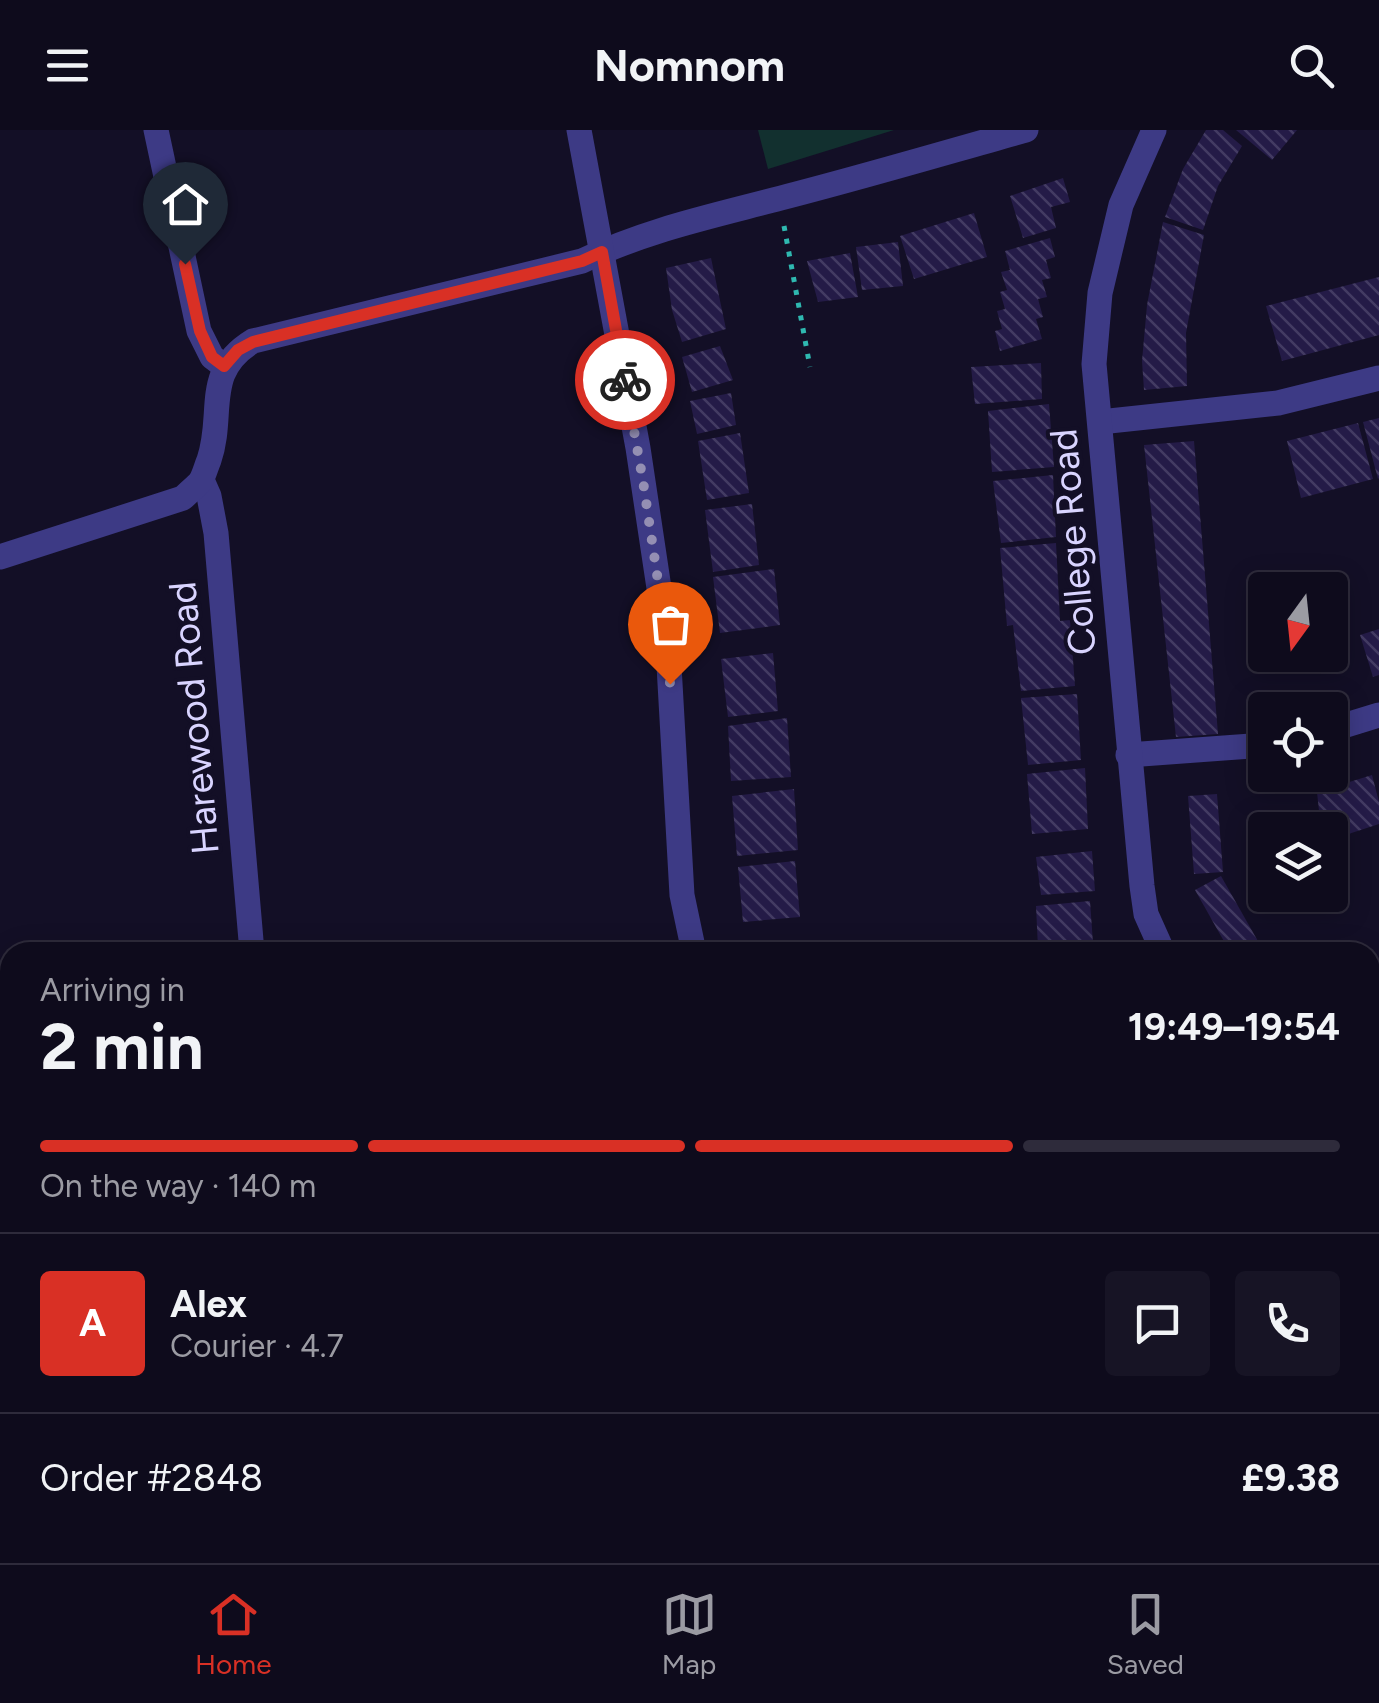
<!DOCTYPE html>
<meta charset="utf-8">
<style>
body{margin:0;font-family:Figtree,sans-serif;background:#171425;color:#f1f3f6;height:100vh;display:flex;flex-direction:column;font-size:38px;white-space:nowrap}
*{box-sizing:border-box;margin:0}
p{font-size:32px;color:#9b9ba3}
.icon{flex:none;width:55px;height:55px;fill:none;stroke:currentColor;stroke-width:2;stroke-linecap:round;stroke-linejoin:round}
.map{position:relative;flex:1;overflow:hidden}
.drawer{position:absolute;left:0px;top:812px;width:1380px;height:622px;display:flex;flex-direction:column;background:#0e0b1c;border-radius:30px 30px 0 0;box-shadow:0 5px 25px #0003,0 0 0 2px #2e2b3b}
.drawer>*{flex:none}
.needle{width:65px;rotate:195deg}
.fabs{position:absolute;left:1248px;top:442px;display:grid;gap:20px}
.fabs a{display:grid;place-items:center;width:100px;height:100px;border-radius:10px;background:#0e0b1c;box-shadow:0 5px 25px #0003,0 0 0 2px #2e2b3b;font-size:50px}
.pin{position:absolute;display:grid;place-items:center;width:85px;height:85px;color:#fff;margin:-102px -42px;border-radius:50% 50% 50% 0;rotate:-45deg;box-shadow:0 0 10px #0007}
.pin .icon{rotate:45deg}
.courier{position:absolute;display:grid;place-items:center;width:100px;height:100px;margin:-50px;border:8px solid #d93025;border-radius:50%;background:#fff;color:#222;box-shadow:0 2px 12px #0007}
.summary em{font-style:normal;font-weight:700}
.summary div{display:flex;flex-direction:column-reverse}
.summary{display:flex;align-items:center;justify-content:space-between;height:170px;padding:0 40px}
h1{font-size:65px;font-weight:700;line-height:75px}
.bar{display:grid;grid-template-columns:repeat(4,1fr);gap:15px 10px;align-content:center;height:120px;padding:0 40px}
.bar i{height:12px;border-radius:8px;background:#2e2b3b}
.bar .on{background:#d93025}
.bar p{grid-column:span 4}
.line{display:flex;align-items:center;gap:25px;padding:0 40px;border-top:2px solid #2e2b3b}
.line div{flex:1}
.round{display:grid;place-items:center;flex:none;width:105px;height:105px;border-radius:10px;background:#171425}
header{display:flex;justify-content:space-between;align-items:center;height:130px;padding:0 40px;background:#0e0b1c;font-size:45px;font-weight:700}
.tabs{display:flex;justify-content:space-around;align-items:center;height:140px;border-top:2px solid #2e2b3b;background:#0e0b1c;font-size:28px;color:#9b9ba3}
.tabs a{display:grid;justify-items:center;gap:5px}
.tabs .on{color:#d93025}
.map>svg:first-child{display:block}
.grass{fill:#12302f}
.park{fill:url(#park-dots)}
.building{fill:url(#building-back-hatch)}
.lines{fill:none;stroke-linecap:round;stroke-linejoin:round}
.path{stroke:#2fb8b0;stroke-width:5;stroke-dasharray:5 8;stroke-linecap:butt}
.service{stroke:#3d3a85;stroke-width:15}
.minor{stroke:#3d3a85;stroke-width:25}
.tertiary{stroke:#3d3a85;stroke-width:25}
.done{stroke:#948fb3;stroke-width:10;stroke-dasharray:0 18}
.route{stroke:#d93025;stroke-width:12}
.labels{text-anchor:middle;stroke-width:8;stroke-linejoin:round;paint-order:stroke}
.street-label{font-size:38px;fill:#d9d4ff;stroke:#130f26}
</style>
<header><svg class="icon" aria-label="menu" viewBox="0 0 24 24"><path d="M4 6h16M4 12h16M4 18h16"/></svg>Nomnom<svg class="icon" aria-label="search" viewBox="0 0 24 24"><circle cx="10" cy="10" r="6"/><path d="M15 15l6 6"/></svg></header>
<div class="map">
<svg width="1379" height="1433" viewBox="0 0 1379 1433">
<defs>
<pattern id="park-dots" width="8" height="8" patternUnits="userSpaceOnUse" patternTransform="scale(2.5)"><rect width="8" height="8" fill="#12302f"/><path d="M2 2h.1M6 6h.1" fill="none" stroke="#344d4e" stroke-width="1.8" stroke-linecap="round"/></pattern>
<pattern id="building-back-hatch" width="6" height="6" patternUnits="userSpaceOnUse" patternTransform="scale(2.5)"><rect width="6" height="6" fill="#241b47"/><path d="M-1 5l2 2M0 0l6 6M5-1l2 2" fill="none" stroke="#433b63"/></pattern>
</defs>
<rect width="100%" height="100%" fill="#130f26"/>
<path class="grass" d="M 758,0 L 894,0 L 768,39 Z"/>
<path class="park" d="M 1379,1265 L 1379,1433 L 1000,1433 L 999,1425 L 1370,1425 L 1370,1266 Z"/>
<g class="building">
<path d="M 1206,0 L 1223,0 L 1242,16 L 1218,56 L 1203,100 L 1165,87 L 1183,39 Z"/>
<path d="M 1236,0 L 1297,0 L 1272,30 Z"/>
<path d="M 1063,48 L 1070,72 L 1051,77 L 1056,98 L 1023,108 L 1010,66 Z"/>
<path d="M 974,83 L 987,127 L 914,149 L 900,106 Z"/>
<path d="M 1163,92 L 1204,105 L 1186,203 L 1187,256 L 1144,260 L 1142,231 L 1147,175 Z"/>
<path d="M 1050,108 L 1055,127 L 1046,130 L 1051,148 L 1042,150 L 1047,167 L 1038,169 L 1043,187 L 1036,189 L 1042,209 L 1000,221 L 995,201 L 1002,199 L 997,181 L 1005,179 L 1000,162 L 1007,160 L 1001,142 L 1010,140 L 1005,121 Z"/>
<path d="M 898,112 L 903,156 L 862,160 L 856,117 Z"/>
<path d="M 850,123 L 858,167 L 818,172 L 807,131 Z"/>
<path d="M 711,128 L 726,199 L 682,212 L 672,180 L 666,138 Z"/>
<path d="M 1379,147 L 1379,205 L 1282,231 L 1266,176 Z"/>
<path d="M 720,216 L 733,250 L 692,262 L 682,227 Z"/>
<path d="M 1041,233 L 1042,269 L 975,274 L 971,237 Z"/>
<path d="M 731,263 L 736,295 L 697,304 L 690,271 Z"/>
<path d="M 1049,274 L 1054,337 L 992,342 L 988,281 Z"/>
<path d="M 1379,288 L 1379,348 L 1378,349 L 1363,292 Z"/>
<path d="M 1358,293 L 1373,349 L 1301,368 L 1287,311 Z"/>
<path d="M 740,303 L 749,363 L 707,370 L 698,311 Z"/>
<path d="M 1194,311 L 1218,604 L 1176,607 L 1144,315 Z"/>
<path d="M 1053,345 L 1056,407 L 1001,413 L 993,351 Z"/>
<path d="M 752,374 L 759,435 L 713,442 L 705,380 Z"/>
<path d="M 1056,413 L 1060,491 L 1070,490 L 1075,556 L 1021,561 L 1013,495 L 1007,496 L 1000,418 Z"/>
<path d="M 774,439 L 780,495 L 720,503 L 713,447 Z"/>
<path d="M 1379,499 L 1379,545 L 1373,547 L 1360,505 Z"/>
<path d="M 773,523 L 778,581 L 728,587 L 721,529 Z"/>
<path d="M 1077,564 L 1081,630 L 1028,635 L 1021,568 Z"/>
<path d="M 787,588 L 791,647 L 731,651 L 728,596 Z"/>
<path d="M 1085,638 L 1088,699 L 1032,704 L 1027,644 Z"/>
<path d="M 1372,645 L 1379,672 L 1379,694 L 1330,710 L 1330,700 L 1321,700 L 1317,662 Z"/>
<path d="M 794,659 L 798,720 L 737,726 L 732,666 Z"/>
<path d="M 1217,664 L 1223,742 L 1194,744 L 1188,666 Z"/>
<path d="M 1092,721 L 1095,761 L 1041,765 L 1036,727 Z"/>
<path d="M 795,731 L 800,787 L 743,792 L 738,737 Z"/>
<path d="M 1221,746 L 1259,813 L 1242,822 L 1230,822 L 1195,760 Z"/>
<path d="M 1090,771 L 1093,813 L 1038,818 L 1036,776 Z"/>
<path d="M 1379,839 L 1379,880 L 1370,881 L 1370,840 Z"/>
<path d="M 914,1425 L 989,1425 L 990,1433 L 915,1433 Z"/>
</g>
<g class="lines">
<g class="path">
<path d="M 784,96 L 810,237"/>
<path d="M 1370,1269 L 1379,1268"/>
<path d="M 1014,1425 L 1015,1433"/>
</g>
<g class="service">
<path d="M 1370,991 L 1379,990"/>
<path d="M 782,1425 L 783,1433"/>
<path d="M 866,1425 L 867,1433"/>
</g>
<g class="minor">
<path d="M 156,0 L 199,201 L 212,227 L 224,236"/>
<path d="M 1100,292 L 1278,273 L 1379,248"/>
<path d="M 202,350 L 209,366 L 216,403 L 252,822"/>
<path d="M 0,427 L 183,368 C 188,363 195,357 200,352 C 204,346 206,337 209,330 C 225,283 202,242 253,211 L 582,131 C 646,100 713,86 781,68 C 863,47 944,23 1026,0"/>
<path d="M 1330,600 L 1379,585"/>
<path d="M 1128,625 L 1265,615"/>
<path d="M 1370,1037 L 1379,1049"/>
<path d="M 303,1425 L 303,1433"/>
<path d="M 0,1432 L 5,1433"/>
</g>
<g class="tertiary">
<path d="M 579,0 L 638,318 L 668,518 L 682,765 L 694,822"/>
<path d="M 1154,0 L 1121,75 L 1100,163 L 1094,234 L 1142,756 L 1146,784 L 1163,822"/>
<path d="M 1370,911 L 1379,910"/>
<path d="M 688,1433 L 688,1425"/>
</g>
</g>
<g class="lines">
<path class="done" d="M 625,250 L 643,351 L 668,518 L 670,554"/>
<path class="route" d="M 185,134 L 200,201 L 212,227 L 224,236 L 238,220 L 253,212 L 582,131 L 602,122 L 625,250"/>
</g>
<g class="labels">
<g class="street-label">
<text transform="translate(1073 412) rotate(-95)" y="13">College Road</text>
<text transform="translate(194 588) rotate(-95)" y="13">Harewood Road</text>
</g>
</g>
</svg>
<div class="fabs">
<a><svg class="needle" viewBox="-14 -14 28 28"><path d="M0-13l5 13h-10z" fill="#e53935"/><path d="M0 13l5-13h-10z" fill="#9b9ba3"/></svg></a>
<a><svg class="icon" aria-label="locate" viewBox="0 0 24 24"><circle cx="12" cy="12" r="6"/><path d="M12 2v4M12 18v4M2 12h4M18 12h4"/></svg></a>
<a><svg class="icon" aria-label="layers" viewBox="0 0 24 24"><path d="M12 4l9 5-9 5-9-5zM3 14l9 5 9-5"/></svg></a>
</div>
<div class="pin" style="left:670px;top:554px;background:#ea580c"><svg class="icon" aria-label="bag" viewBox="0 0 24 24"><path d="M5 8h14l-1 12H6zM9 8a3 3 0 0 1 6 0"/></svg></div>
<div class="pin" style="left:185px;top:134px;background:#1f2937"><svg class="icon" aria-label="home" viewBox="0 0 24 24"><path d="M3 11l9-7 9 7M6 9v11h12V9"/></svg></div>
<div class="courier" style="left:625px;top:250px"><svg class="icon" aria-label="bike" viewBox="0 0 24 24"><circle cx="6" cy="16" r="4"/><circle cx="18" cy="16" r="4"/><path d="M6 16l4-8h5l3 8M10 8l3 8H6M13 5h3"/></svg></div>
<section class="drawer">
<div class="summary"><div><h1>2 min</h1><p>Arriving in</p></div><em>19:49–19:54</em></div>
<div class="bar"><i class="on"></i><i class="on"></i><i class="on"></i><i></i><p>On the way · 140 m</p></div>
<div class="line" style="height:180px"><b class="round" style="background:#d93025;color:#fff">A</b><div><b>Alex</b><p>Courier · 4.7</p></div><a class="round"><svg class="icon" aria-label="chat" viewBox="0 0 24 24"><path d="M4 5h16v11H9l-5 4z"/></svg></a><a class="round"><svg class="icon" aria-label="phone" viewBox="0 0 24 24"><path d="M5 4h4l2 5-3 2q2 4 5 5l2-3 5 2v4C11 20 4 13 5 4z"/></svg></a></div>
<div class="line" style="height:130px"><div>Order #2848</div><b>£9.38</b></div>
</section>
</div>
<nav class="tabs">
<a class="on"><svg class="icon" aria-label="home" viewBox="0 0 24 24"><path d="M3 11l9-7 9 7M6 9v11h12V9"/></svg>Home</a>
<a><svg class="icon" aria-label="map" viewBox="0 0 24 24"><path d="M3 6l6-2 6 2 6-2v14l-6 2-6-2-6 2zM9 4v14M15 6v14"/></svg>Map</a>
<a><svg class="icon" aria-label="saved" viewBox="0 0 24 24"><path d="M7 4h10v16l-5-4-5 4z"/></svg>Saved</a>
</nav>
